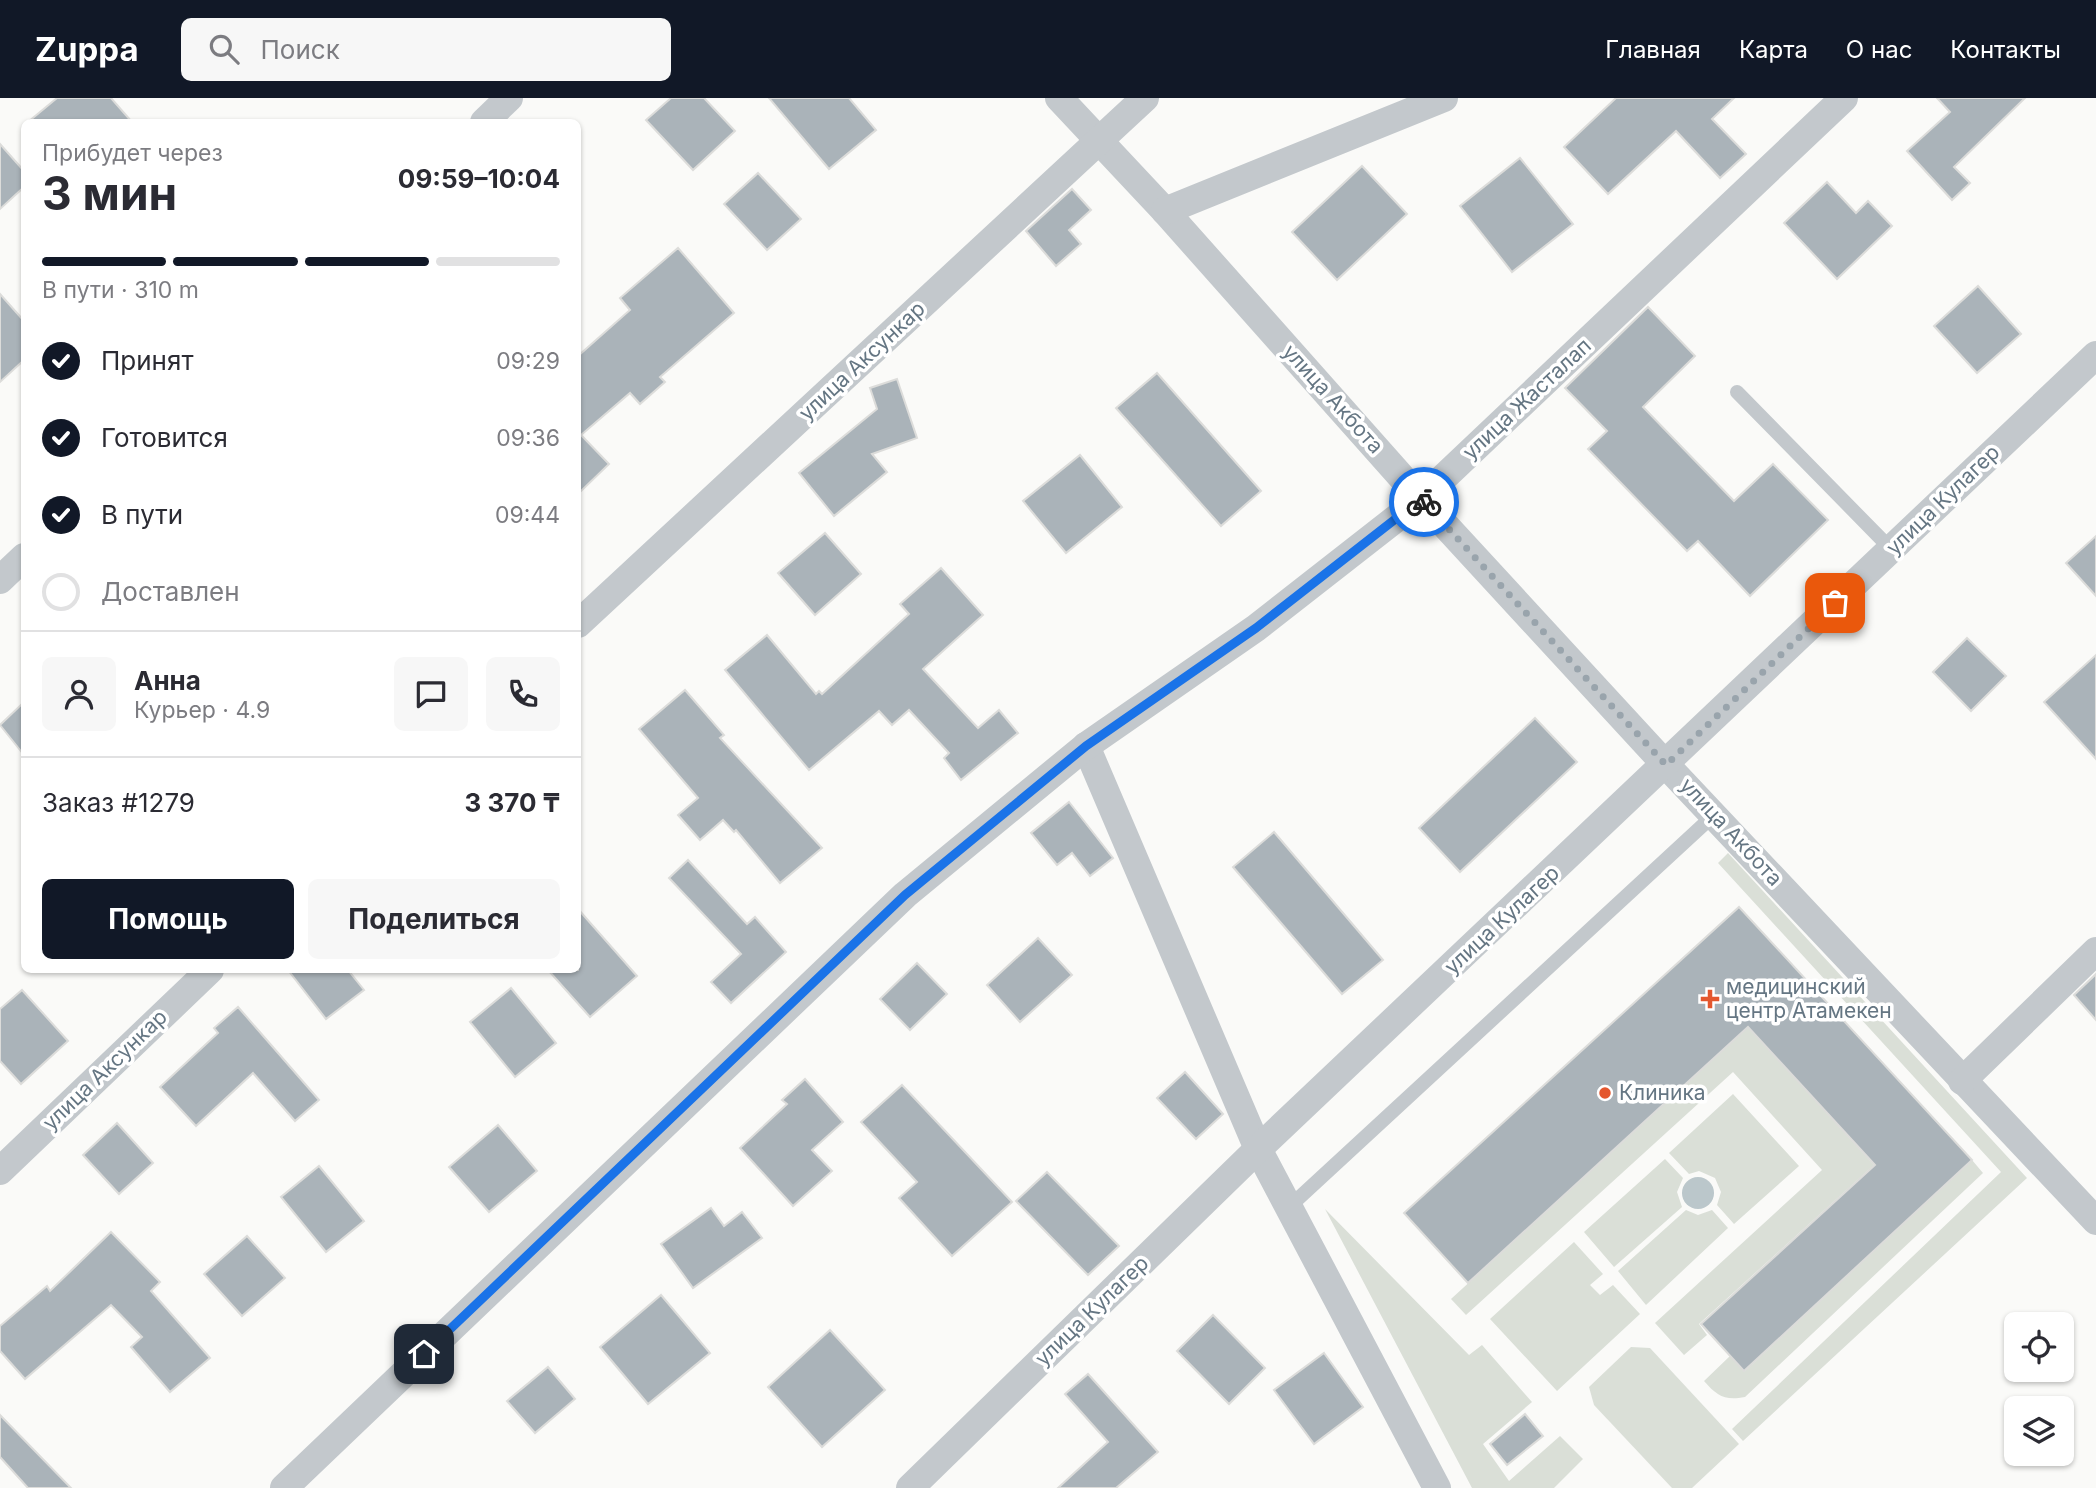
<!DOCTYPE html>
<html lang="ru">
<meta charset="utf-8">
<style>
body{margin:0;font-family:Inter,sans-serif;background:#f7f7f7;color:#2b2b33;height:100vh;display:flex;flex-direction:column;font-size:26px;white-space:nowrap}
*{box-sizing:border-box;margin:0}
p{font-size:23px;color:#7c7c81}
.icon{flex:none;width:38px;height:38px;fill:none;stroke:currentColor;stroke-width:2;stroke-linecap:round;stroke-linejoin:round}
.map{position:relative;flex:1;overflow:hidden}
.drawer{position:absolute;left:21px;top:21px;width:560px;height:854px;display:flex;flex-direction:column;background:#fff;border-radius:10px;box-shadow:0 2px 5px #0004}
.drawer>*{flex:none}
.tools{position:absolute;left:2004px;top:1214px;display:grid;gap:14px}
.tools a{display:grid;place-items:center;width:70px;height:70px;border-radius:10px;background:#fff;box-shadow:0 2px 5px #0004;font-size:35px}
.pin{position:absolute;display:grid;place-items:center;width:60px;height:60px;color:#fff;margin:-30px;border-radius:14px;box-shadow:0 4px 10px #0006}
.courier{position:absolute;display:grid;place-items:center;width:70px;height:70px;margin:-35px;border:5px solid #1a73e8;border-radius:50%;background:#fff;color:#222;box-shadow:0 2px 9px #0007}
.head em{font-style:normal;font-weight:700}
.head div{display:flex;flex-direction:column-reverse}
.head{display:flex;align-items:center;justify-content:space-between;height:119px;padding:0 21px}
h1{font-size:46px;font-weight:700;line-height:52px}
.bar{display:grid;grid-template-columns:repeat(4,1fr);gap:10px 7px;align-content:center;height:84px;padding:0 21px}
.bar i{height:9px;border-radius:5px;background:#e1e1e2}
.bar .selected{background:#111827}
.bar p{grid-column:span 4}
.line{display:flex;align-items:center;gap:18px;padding:0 21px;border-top:2px solid #e1e1e2}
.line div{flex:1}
.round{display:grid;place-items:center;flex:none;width:74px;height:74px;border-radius:10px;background:#f7f7f7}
ol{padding:0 21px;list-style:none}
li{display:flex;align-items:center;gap:21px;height:77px}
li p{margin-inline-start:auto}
li .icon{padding:7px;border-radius:50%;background:#111827;color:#fff;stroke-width:4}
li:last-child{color:#7c7c81}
li i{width:38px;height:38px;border:4px solid #e1e1e2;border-radius:50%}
.button{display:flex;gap:14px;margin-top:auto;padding:14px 21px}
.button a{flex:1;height:80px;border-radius:10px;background:#111827;color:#fff;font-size:28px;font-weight:700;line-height:80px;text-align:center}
.button a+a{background:#f7f7f7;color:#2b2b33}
header{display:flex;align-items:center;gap:42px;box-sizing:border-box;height:98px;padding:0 35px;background:#111827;color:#fff}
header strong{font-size:33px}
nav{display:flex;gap:38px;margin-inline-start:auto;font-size:24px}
.search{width:490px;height:63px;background:#f7f7f7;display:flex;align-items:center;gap:18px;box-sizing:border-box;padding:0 24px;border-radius:10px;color:#7c7c81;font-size:26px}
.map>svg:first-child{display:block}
.green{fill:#dadfd7}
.water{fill:#bbc7cb}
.building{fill:#aab3b9;stroke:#dcdcda;stroke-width:2}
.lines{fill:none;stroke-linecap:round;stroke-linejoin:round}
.service{stroke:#c3c8cc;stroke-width:14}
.minor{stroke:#c3c8cc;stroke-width:28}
.done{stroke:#99a4ac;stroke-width:7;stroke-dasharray:0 12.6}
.route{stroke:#1a73e8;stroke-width:9}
.poi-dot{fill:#e4572e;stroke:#fff;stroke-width:2.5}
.labels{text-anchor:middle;stroke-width:7;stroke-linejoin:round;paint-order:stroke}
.street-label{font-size:21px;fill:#657683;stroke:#fff}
.poi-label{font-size:21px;fill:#657683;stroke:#fff;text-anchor:start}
</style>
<header>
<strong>Zuppa</strong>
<div class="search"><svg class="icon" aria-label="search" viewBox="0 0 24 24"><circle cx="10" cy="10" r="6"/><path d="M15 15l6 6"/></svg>Поиск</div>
<nav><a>Главная</a><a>Карта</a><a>О нас</a><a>Контакты</a></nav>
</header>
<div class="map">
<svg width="2096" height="1390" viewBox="0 0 2096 1390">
<rect width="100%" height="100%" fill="#fafaf8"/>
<g class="green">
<path d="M 1728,755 L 2027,1080 L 1743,1343 L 1732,1331 L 2001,1074 L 1718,765 Z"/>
<path d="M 1748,929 L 1874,1067 L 1699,1226 L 1707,1237 L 1684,1257 L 1655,1225 L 1822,1072 L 1733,974 L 1466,1217 L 1451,1201 Z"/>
<path d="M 1733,996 L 1799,1068 L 1734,1126 L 1717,1107 L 1721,1094 L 1715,1080 L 1699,1073 L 1689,1076 L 1669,1055 Z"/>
<path d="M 1665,1061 L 1683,1080 L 1677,1094 L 1682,1109 L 1614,1169 L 1584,1134 Z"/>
<path d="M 1972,1062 L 1983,1075 L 1745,1299 C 1725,1303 1717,1298 1704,1283 L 1730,1258 L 1745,1273 Z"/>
<path d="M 1325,1111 L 1469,1257 L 1482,1247 L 1532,1304 L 1483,1346 L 1509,1383 L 1560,1338 L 1583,1361 L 1554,1390 L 1472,1390 Z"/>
<path d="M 1686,1112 L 1698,1117 L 1712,1112 L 1728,1130 L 1646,1207 L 1618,1173 Z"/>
<path d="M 1574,1144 L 1603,1176 L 1590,1187 L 1600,1197 L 1613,1187 L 1640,1216 L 1557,1293 L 1490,1221 Z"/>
<path d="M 1631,1249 L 1650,1250 L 1739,1346 L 1692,1390 L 1672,1390 L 1594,1307 L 1589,1289 Z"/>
</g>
<circle class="water" cx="1698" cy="1095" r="16"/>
<g class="building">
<path d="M 57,0 L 111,0 L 132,24 L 28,24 Z"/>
<path d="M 671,0 L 704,0 L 735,33 L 693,72 L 646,22 Z"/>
<path d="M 769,0 L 849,0 L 876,32 L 829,71 Z"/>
<path d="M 1616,0 L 1734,0 L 1712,21 L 1746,56 L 1720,80 L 1676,33 L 1608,96 L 1564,49 Z"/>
<path d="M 1937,0 L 2025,0 L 1954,69 L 1970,85 L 1952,102 L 1907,53 L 1950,14 Z"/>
<path d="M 0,46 L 24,73 L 24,89 L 0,111 Z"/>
<path d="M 1520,60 L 1573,126 L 1512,174 L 1460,108 Z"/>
<path d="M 1362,68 L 1407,116 L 1337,182 L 1292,134 Z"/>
<path d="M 758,75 L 801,121 L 767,152 L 724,106 Z"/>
<path d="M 1827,84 L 1856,115 L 1868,103 L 1892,128 L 1837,181 L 1784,125 Z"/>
<path d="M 1072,91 L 1091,112 L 1069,132 L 1081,146 L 1056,168 L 1026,133 Z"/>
<path d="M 678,150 L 734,215 L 660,279 L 665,284 L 640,306 L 630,295 L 581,337 L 609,366 L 578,396 L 578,258 L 630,212 L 620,200 Z"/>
<path d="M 1978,188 L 2021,236 L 1977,275 L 1934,228 Z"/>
<path d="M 0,196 L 24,223 L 24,262 L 0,284 Z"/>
<path d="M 1648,209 L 1695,258 L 1643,309 L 1734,403 L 1773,366 L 1828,422 L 1750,498 L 1698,443 L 1687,453 L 1588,351 L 1607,333 L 1565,290 Z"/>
<path d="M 1157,275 L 1261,393 L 1221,428 L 1116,310 Z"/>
<path d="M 897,281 L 917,340 L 872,356 L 887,374 L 834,418 L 799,375 L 877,311 L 870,290 Z"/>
<path d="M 1080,357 L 1122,409 L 1066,455 L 1023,403 Z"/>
<path d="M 825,435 L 861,476 L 815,517 L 778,475 Z"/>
<path d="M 2096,438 L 2096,498 L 2066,465 Z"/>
<path d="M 941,470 L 983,517 L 923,571 L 978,630 L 999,612 L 1018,635 L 961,682 L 944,660 L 949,655 L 909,612 L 892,627 L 879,613 L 809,672 L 725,572 L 767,537 L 816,596 L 819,593 L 822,596 L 909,516 L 900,506 Z"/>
<path d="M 1967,540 L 2006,578 L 1971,613 L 1933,574 Z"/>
<path d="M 2096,557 L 2096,661 L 2044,604 Z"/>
<path d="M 685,592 L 724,637 L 720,640 L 822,750 L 780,785 L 736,732 L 734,734 L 723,722 L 700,742 L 678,717 L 698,700 L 639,631 Z"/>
<path d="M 24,604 L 24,657 L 0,627 Z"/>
<path d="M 1535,620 L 1577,664 L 1460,774 L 1419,730 Z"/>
<path d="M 1069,704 L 1113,760 L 1090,778 L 1072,755 L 1057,767 L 1031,735 Z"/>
<path d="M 1274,734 L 1383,862 L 1342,896 L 1233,769 Z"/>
<path d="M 688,762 L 747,826 L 755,819 L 786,854 L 731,905 L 711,884 L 741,856 L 669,780 Z"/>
<path d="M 1739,809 L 1972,1062 L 1744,1273 L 1701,1226 L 1875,1067 L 1748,929 L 1468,1185 L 1404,1115 Z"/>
<path d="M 578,811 L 637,878 L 590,919 L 548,872 L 578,872 Z"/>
<path d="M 1038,840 L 1072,877 L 1020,924 L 987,887 Z"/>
<path d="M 917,865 L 947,896 L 910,932 L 880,901 Z"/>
<path d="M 288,872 L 348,872 L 364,892 L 326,921 Z"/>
<path d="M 2096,876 L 2096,922 L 2074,897 Z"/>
<path d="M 511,890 L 556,945 L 515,979 L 470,924 Z"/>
<path d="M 22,892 L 68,943 L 21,986 L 0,963 L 0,911 Z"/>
<path d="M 238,909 L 319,1002 L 295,1023 L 253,975 L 196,1028 L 160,989 L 218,935 L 214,930 Z"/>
<path d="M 1185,974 L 1223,1016 L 1196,1041 L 1157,1000 Z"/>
<path d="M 805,981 L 843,1024 L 812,1052 L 832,1073 L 793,1108 L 740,1050 L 787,1006 L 782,1002 Z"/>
<path d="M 902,987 L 1012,1104 L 952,1158 L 899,1100 L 917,1084 L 861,1024 Z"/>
<path d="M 117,1025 L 153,1065 L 119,1096 L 83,1057 Z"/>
<path d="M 498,1027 L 537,1073 L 489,1114 L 449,1069 Z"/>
<path d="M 319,1068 L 364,1123 L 326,1154 L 281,1099 Z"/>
<path d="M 1047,1074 L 1119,1148 L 1088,1177 L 1016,1103 Z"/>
<path d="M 711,1110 L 724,1128 L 742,1114 L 762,1140 L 693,1190 L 661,1146 Z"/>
<path d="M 111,1134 L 160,1184 L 151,1193 L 210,1260 L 170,1294 L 131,1249 L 142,1239 L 111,1207 L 25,1281 L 0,1253 L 0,1228 L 47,1188 L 50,1193 Z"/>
<path d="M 247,1138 L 285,1180 L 242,1218 L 204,1176 Z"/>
<path d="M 661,1197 L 710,1255 L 648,1306 L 600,1249 Z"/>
<path d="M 1213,1217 L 1265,1270 L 1229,1306 L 1177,1253 Z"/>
<path d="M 830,1232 L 885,1292 L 822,1349 L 768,1289 Z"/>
<path d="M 1324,1255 L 1363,1309 L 1314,1346 L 1274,1292 Z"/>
<path d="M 548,1269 L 575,1301 L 535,1335 L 507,1303 Z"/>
<path d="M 1088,1276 L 1158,1354 L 1116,1390 L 1058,1390 L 1108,1344 L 1065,1296 Z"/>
<path d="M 1525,1316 L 1543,1338 L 1507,1367 L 1490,1346 Z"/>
<path d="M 0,1317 L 34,1352 L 71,1390 L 28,1390 L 0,1359 Z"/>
</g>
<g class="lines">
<g class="service">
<path d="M 1737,294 L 1892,452"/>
<path d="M 1288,1110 L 1715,716"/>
</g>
<g class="minor">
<path d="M 1059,0 L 1165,113 L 1421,401 L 1666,667 L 2096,1123"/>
<path d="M 484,24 L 509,0"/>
<path d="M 1165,113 L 1444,0"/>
<path d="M 0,482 L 24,459"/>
<path d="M 578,526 L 1145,0"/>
<path d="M 1086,648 L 1258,1051 L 1437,1390"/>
<path d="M 1962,983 L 2096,853"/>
<path d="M 0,1073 L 210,872"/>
<path d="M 284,1390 L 905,797 L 1086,648 L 1256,530 L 1421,401 L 1844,0"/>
<path d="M 910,1390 L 1258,1051 L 2096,257"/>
</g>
</g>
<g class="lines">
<path class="done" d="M 1424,404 L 1666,667 L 1835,505"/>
<path class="route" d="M 424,1256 L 905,797 L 1086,648 L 1256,530 L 1421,401 L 1424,404"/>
</g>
<g class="poi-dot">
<path d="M1706.5 890.5h7v7h7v7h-7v7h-7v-7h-7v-7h7z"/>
<circle cx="1605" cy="995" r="7"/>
</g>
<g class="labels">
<g class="street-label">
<text transform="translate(862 263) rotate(-43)" y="7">улица Аксункар</text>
<text transform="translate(1333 301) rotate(48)" y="7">улица Акбота</text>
<text transform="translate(1527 301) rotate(-43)" y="7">улица Жасталап</text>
<text transform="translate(1943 402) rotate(-44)" y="7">улица Кулагер</text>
<text transform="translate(1731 734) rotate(47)" y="7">улица Акбота</text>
<text transform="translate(1502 822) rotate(-43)" y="7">улица Кулагер</text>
<text transform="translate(105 972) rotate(-44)" y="7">улица Аксункар</text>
<text transform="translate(1092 1213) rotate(-44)" y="7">улица Кулагер</text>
</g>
<g class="poi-label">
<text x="1726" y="896">медицинский<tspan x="1726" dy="24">центр Атамекен</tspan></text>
<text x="1619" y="1002">Клиника</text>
</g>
</g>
</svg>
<div class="tools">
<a><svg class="icon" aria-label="locate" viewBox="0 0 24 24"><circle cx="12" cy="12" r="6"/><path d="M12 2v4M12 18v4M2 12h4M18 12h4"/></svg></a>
<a><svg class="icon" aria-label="layers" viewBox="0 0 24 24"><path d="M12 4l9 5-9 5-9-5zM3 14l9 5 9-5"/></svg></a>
</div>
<div class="pin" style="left:1835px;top:505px;background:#ea580c"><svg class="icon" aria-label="bag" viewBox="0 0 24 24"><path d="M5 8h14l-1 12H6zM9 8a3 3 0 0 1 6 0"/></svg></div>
<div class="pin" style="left:424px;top:1256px;background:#1f2937"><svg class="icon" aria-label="home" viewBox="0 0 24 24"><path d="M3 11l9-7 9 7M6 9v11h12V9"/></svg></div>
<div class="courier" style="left:1424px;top:404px"><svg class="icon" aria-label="bike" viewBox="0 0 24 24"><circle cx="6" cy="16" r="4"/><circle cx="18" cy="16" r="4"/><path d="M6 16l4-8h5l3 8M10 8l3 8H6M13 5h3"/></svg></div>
<section class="drawer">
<div class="head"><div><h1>3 мин</h1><p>Прибудет через</p></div><em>09:59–10:04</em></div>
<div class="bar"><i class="selected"></i><i class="selected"></i><i class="selected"></i><i></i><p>В пути · 310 m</p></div>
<ol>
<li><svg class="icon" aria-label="check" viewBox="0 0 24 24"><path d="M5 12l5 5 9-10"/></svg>Принят<p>09:29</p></li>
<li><svg class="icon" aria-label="check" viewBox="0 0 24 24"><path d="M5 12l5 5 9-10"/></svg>Готовится<p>09:36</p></li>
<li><svg class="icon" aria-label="check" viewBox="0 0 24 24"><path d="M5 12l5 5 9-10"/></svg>В пути<p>09:44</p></li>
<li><i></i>Доставлен</li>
</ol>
<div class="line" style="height:126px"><a class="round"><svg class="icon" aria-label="person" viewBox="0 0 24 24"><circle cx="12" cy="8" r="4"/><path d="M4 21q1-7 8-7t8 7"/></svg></a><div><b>Анна</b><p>Курьер · 4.9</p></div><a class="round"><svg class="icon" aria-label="chat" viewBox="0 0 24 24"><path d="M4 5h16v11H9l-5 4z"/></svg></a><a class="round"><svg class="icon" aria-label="phone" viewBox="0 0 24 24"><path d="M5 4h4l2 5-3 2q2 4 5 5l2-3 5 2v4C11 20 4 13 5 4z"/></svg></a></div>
<div class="line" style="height:91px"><div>Заказ #1279</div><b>3 370 ₸</b></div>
<div class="button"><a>Помощь</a><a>Поделиться</a></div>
</section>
</div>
